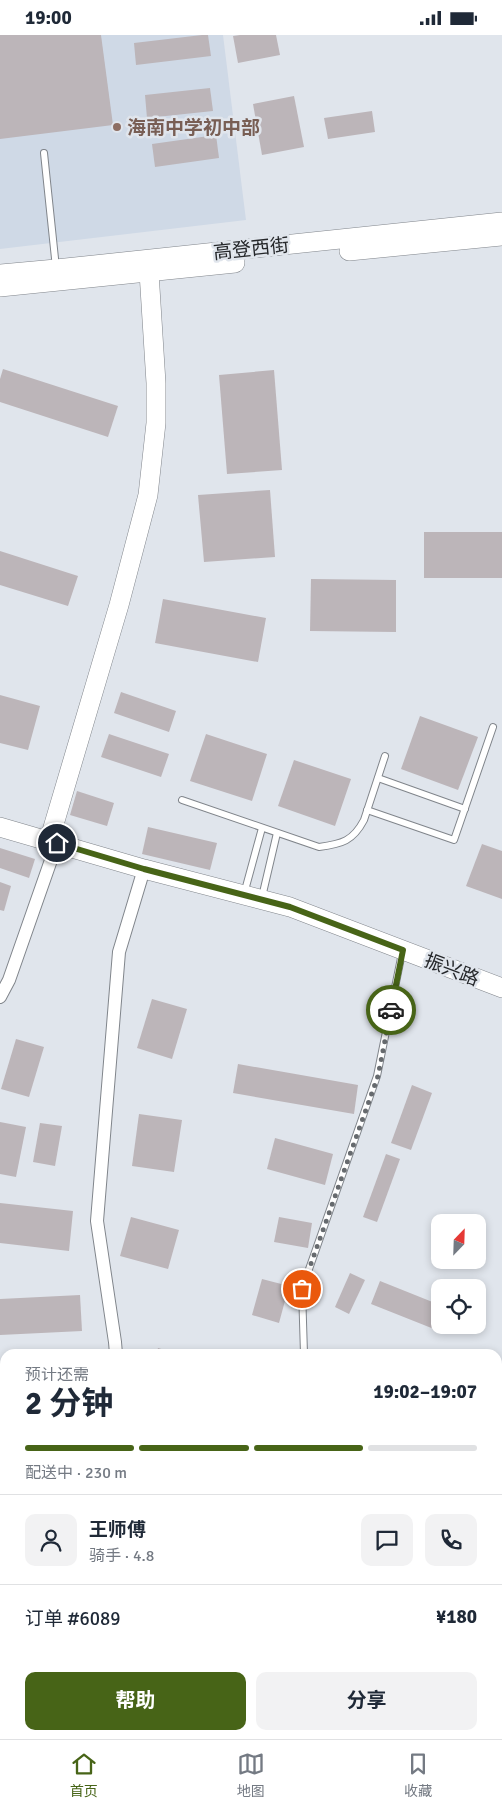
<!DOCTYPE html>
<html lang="zh">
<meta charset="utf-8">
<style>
body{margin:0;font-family:Signika,"Noto Sans SC",sans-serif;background:#f2f2f3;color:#1f2937;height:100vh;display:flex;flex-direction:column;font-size:19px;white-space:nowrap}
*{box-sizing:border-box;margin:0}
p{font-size:16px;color:#747a83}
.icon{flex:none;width:28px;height:28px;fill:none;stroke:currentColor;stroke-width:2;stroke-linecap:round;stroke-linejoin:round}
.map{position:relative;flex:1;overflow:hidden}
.drawer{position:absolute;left:0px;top:1314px;width:502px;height:391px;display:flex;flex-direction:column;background:#fff;border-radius:15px 15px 0 0;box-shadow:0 2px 8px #0003}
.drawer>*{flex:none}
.needle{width:32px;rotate:23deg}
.buttons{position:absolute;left:431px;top:1179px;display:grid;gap:10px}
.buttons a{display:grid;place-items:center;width:55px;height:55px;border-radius:10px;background:#fff;box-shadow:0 2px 8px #0003;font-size:25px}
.pin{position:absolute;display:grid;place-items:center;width:42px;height:42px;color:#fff;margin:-21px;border:2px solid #fff;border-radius:50%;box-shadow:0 1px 5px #0007}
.courier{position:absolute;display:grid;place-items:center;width:50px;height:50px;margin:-25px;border:4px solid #476417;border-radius:50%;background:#fff;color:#222;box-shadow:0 1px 6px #0007}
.headline em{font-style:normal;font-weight:700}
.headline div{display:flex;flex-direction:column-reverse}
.headline{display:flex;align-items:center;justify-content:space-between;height:85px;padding:0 25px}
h1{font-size:32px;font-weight:700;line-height:38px}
.bar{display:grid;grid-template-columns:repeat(4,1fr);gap:8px 5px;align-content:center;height:60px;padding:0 25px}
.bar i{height:6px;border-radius:4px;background:#e0e1e3}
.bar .selected{background:#476417}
.bar p{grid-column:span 4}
.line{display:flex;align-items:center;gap:12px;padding:0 25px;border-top:1px solid #e0e1e3}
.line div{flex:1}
.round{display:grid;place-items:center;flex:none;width:52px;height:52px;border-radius:10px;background:#f2f2f3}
.cta{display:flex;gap:10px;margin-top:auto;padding:10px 25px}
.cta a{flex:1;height:58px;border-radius:10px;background:#476417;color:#fff;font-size:20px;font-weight:700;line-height:58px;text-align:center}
.cta a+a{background:#f2f2f3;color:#1f2937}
.status{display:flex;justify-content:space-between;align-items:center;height:35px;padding:0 25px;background:#fff;direction:ltr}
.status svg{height:14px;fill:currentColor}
.tabs{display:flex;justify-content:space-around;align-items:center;height:70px;border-top:1px solid #e0e1e3;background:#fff;font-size:14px;color:#747a83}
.tabs a{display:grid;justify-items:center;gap:2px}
.tabs .selected{color:#476417}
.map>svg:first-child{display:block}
.built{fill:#cfd9e6}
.building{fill:#bcb5b9}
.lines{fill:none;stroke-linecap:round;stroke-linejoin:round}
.lane-casing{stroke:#80858b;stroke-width:8}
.street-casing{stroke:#80858b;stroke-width:14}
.secondary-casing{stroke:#80858b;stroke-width:20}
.primary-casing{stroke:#80858b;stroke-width:21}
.lane{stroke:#fff;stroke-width:6}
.street{stroke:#fff;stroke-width:12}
.secondary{stroke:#fff;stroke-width:19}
.primary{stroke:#fff;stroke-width:20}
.done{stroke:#666a6e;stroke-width:5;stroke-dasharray:0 9}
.route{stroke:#476417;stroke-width:6}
.education-dot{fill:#8d6e63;stroke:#e0e5ec;stroke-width:2}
.labels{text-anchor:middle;stroke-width:5;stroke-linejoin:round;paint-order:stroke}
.education-label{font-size:19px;font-weight:bold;fill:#785e54;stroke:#e0e5ec;text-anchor:start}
.street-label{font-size:19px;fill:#25272a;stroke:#e0e5ec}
</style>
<div class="status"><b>19:00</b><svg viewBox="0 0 49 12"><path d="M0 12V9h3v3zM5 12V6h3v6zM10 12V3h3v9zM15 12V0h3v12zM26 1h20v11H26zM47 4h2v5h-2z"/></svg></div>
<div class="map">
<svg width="502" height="1704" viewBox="0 0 502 1704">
<rect width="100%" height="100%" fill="#e0e5ec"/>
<path class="built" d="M 0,0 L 223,0 L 246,185 L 0,214 Z"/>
<g class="building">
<path d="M 0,0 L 101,0 L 113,90 L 0,104 Z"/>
<path d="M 202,0 L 208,0 L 211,21 L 136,30 L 134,8 Z"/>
<path d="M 240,0 L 276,0 L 280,20 L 238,28 L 233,1 Z"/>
<path d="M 210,53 L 213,76 L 147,83 L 145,60 Z"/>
<path d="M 294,61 L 304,112 L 262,120 L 253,69 Z"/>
<path d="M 372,76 L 375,97 L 328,104 L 324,83 Z"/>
<path d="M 216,100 L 219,123 L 155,132 L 152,109 Z"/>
<path d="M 3,334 L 118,371 L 108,402 L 0,367 L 0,344 Z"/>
<path d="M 274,335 L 282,435 L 227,439 L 219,340 Z"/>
<path d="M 270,455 L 275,522 L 204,527 L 198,460 Z"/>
<rect x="424" y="497" width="78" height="46"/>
<path d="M 0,516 L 78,541 L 68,571 L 0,550 Z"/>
<path d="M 311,544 L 396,545 L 396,597 L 310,596 Z"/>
<path d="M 163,564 L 266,583 L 258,627 L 155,608 Z"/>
<path d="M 121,657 L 176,676 L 169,697 L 114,678 Z"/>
<path d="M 0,660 L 40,671 L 28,715 L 0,708 Z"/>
<path d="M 420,681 L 478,702 L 458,755 L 401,734 Z"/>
<path d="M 109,699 L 169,719 L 161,742 L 101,722 Z"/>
<path d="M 206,699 L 267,719 L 252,766 L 190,746 Z"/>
<path d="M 294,725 L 351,744 L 335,791 L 278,771 Z"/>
<path d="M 77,756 L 114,768 L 107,791 L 70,780 Z"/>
<path d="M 148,792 L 217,808 L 210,835 L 142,819 Z"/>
<path d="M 482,809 L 502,816 L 502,864 L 466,851 Z"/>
<path d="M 0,813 L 35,824 L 29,843 L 0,833 Z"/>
<path d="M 0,847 L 11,851 L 4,876 L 0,875 Z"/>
<path d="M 152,964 L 187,974 L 172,1024 L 137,1013 Z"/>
<path d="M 16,1004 L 44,1012 L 29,1062 L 1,1054 Z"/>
<path d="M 238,1029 L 358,1050 L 354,1079 L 233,1058 Z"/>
<path d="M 412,1050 L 432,1058 L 411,1115 L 391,1108 Z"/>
<path d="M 139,1079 L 182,1085 L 174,1137 L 132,1131 Z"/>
<path d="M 0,1087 L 26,1092 L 16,1142 L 0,1139 Z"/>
<path d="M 40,1088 L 62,1091 L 55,1131 L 33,1127 Z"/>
<path d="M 275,1103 L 333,1119 L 325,1150 L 267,1134 Z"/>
<path d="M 386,1119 L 400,1124 L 377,1187 L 363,1182 Z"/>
<path d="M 0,1168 L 73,1176 L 69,1216 L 0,1208 Z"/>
<path d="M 131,1182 L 179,1195 L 168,1234 L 120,1221 Z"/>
<path d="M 279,1182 L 312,1188 L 308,1213 L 274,1207 Z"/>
<path d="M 350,1238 L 365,1245 L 349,1279 L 335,1272 Z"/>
<path d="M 262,1244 L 289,1251 L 279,1288 L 252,1280 Z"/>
<path d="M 380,1246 L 440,1270 L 440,1290 L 442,1290 L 439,1296 L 371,1269 Z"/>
<path d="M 80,1260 L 82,1296 L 0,1300 L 0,1264 Z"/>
<path d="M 158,1313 L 175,1318 L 175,1319 L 156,1319 Z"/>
<path d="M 1,1340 L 5,1341 L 5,1415 L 0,1414 Z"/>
<path d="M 498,1467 L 502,1469 L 502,1485 L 498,1496 Z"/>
<path d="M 0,1575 L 5,1576 L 5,1621 L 0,1620 Z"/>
</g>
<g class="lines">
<g class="lane-casing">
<g id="lane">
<path d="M 44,118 L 56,233"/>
<path d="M 378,743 L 465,774"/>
<path d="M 182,765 L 319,812 C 342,809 353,806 364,785 L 385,721"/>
<path d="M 367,775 L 454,805 L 493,692"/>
<path d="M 244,859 L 262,793"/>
<path d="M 262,862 L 277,798"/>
<path d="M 304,1319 L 302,1254 L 377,1041 L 402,918"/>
</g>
</g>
<g class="street-casing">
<g id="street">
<path d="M 0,962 L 9,945 L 57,808"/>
<path d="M 116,1319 L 115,1307 L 97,1186 L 119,917 L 144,834"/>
<path d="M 0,1459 L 5,1460"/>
<path d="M 498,1594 L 502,1595"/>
</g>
</g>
<g class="secondary-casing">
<g id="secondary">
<path d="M 349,216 L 502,201"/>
<path d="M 0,239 L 56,234 L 502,187"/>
<path d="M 0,252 L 235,228"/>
<path d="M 0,792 L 144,834 L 290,872 L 502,953"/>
<path d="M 49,806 L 119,570 L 148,460 L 156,388 L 156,348 L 149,237"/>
<path d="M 0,1530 L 5,1531"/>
<path d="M 498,1670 L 502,1671"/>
</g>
</g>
<g class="primary-casing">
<g id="primary">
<path d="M 0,1481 L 5,1482"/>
<path d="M 0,1508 L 5,1509"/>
<path d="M 498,1622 L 502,1623"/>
<path d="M 498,1648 L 502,1650"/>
</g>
</g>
<use href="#lane" class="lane"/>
<use href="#street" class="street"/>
<use href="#secondary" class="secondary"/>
<use href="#primary" class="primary"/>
</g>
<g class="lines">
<path class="done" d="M 302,1254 L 378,1041 L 391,975"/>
<path class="route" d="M 57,808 L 144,834 L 290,872 L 403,915 L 391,975"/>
</g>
<circle class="education-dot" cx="117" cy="92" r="5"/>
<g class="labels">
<g class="education-label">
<text x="127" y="99">海南中学初中部</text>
</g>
<g class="street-label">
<text transform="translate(251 213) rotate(-6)" y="7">高登西街</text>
<text transform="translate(452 934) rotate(21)" y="7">振兴路</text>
</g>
</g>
</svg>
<div class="buttons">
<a><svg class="needle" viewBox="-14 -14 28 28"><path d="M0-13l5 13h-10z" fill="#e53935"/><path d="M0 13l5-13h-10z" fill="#747a83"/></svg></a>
<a><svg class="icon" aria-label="locate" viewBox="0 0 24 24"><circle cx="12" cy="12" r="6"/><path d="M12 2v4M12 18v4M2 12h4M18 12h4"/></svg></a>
</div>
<div class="pin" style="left:302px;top:1254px;background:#ea580c"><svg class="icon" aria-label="bag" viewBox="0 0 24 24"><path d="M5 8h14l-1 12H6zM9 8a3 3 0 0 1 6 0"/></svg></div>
<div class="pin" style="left:57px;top:808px;background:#1f2937"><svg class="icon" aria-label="home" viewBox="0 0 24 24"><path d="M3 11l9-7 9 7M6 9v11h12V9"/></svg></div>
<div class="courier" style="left:391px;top:975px"><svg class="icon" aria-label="car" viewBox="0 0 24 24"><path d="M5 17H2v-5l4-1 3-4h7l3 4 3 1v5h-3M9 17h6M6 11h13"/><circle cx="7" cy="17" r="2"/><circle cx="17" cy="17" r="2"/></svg></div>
<section class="drawer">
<div class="headline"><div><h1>2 分钟</h1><p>预计还需</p></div><em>19:02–19:07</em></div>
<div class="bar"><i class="selected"></i><i class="selected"></i><i class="selected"></i><i></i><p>配送中 · 230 m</p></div>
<div class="line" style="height:90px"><a class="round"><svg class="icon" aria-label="person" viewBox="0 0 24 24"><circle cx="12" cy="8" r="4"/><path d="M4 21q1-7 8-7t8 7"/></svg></a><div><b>王师傅</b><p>骑手 · 4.8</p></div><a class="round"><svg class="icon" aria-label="chat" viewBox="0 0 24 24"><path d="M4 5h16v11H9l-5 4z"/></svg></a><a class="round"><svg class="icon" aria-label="phone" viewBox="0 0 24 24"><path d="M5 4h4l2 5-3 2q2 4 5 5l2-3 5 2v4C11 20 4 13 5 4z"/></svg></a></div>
<div class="line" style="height:65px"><div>订单 #6089</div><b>¥180</b></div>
<div class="cta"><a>帮助</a><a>分享</a></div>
</section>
</div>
<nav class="tabs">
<a class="selected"><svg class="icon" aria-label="home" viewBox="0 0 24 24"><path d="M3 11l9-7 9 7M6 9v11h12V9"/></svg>首页</a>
<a><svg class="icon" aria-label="map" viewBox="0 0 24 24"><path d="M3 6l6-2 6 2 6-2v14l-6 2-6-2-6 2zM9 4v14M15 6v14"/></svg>地图</a>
<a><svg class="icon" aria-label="saved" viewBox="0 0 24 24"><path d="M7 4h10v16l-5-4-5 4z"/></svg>收藏</a>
</nav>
